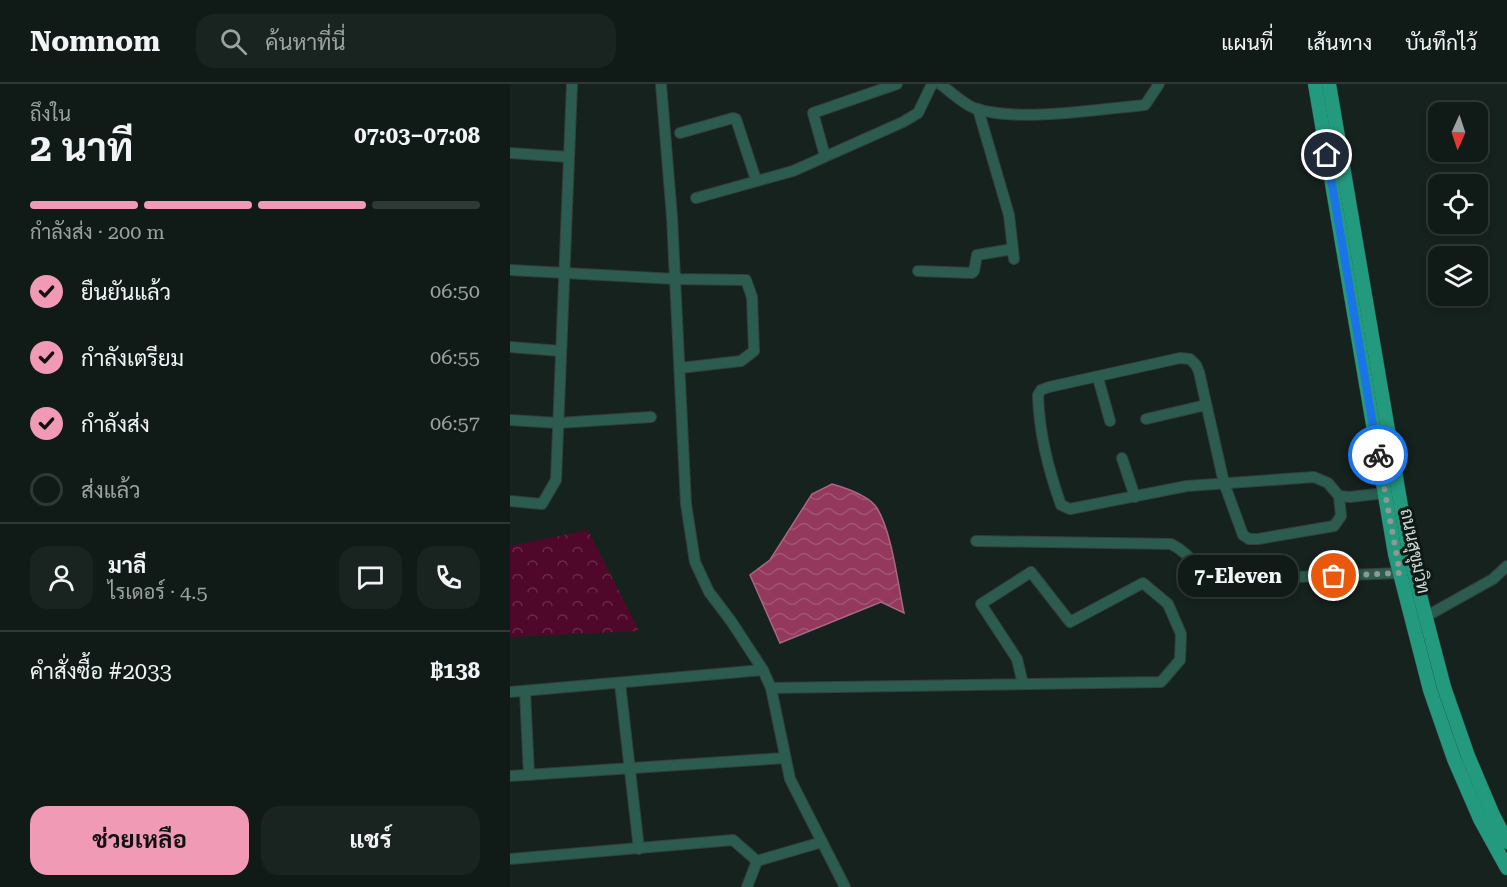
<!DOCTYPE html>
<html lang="th">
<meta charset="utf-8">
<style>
body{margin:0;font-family:"Roboto Serif",Sarabun,serif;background:#19231f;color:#f1f3f6;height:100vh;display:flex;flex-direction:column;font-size:22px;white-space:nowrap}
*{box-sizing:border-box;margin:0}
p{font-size:20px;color:#9ca1a1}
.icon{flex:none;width:33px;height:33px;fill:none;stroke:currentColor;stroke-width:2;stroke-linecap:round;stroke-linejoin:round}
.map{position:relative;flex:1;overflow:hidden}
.panel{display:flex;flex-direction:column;background:#101a16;width:510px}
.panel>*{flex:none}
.needle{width:39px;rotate:183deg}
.fabs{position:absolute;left:918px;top:18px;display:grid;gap:12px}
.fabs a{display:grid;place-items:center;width:60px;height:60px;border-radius:12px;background:#101a16;box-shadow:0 3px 9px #0003,0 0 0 2px #303835;font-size:30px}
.pin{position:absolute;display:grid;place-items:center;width:51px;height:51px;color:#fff;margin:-26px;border:3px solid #fff;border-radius:50%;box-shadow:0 2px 6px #0007}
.courier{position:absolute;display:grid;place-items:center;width:60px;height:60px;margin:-30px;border:4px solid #1a73e8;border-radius:50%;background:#fff;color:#222;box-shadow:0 2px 8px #0007}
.bubble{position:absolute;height:42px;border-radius:18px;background:#101a16;box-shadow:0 3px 9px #0003,0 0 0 2px #303835;font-size:20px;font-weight:700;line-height:42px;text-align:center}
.headline em{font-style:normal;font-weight:700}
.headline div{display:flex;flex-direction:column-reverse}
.headline{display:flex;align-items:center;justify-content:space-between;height:102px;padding:0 30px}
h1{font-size:39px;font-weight:700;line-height:45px}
.bar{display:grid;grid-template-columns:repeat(4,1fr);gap:9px 6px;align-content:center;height:72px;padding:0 30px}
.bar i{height:8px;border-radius:4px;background:#303835}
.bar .on{background:#f09ab6}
.bar p{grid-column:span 4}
.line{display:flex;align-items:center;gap:15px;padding:0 30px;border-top:2px solid #303835}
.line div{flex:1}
.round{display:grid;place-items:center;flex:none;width:63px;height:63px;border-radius:18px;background:#19231f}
ol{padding:0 30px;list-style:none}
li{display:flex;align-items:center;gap:18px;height:66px}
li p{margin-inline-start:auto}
li .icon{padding:6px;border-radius:50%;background:#f09ab6;color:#111;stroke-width:4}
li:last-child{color:#9ca1a1}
li i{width:33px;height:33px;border:3px solid #303835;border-radius:50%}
.cta{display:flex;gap:12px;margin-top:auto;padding:12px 30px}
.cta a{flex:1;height:69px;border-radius:18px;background:#f09ab6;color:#111;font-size:24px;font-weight:700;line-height:69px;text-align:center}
.cta a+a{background:#19231f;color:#f1f3f6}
header{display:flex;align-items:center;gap:36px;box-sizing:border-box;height:84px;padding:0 30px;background:#101a16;border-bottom:2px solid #303835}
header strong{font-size:28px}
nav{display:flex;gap:33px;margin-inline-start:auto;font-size:21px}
.search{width:420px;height:54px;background:#19231f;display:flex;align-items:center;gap:15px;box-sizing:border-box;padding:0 21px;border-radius:18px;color:#9ca1a1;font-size:22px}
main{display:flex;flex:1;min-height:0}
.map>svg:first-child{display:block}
.forest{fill:url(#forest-crowns)}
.water{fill:url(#water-waves);stroke:#a66981;stroke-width:1.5}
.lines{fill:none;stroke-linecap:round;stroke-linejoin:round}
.minor-casing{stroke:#343f3b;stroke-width:12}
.major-casing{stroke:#343f3b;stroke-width:15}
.minor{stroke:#2c5c4f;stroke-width:10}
.major{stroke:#23997e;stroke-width:14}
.done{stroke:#8f9895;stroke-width:6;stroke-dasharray:0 10.8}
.route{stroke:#1a73e8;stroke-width:8}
.labels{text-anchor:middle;stroke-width:6;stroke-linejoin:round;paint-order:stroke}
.street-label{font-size:18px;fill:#d0d8d5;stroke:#0d1915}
</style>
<header>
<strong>Nomnom</strong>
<div class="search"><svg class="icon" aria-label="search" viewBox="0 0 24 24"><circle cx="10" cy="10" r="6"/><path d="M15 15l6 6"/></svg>ค้นหาที่นี่</div>
<nav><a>แผนที่</a><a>เส้นทาง</a><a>บันทึกไว้</a></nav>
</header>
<main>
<section class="panel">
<div class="headline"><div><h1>2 นาที</h1><p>ถึงใน</p></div><em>07:03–07:08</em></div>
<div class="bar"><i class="on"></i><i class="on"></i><i class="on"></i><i></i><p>กำลังส่ง · 200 m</p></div>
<ol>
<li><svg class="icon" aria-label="check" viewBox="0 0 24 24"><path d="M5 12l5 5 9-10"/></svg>ยืนยันแล้ว<p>06:50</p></li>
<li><svg class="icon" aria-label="check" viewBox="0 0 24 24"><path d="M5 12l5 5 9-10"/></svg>กำลังเตรียม<p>06:55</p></li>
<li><svg class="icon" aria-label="check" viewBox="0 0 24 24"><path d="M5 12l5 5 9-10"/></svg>กำลังส่ง<p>06:57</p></li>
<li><i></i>ส่งแล้ว</li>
</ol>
<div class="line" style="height:108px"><a class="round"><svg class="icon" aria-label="person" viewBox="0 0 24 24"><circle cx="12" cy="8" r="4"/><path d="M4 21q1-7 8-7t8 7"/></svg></a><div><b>มาลี</b><p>ไรเดอร์ · 4.5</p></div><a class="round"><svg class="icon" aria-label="chat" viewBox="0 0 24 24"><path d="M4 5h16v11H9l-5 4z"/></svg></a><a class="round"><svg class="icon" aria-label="phone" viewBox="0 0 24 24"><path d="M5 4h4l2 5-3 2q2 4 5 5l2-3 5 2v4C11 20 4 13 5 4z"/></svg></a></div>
<div class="line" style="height:78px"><div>คำสั่งซื้อ #2033</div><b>฿138</b></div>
<div class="cta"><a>ช่วยเหลือ</a><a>แชร์</a></div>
</section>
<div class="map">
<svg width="997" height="803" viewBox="0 0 997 803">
<defs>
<pattern id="forest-crowns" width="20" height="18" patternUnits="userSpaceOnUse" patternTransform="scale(1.5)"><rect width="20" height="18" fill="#4f0829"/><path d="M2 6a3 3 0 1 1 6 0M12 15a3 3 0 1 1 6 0" fill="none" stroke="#672b47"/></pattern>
<pattern id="water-waves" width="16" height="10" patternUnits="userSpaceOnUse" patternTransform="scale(1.5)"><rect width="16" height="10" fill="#94395d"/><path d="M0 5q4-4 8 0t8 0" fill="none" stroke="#a25573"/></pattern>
</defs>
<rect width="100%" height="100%" fill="#16221e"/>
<path class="forest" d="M 78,446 L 129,547 L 0,553 L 0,462 Z"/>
<path class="water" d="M 322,400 C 336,404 359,412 367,424 C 382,448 388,501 394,529 L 371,518 L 270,559 L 240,491 L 260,476 L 302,410 Z"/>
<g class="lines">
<g class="minor-casing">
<g id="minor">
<path d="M 151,0 L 162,133 L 176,420 L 185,478 L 199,508 L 221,537 L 253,586 L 261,604 L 280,695 L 335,803"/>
<path d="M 430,0 C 440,7 452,19 464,24 C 506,39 590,25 635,21 L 649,0"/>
<path d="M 468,25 L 499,131 L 504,175"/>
<path d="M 170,49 L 223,34 L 226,35 L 246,96"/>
<path d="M 0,69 L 59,73"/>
<path d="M 315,72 L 303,29 L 387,0"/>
<path d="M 186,114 L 283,87 L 393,38 L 408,29 L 422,0"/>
<path d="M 0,186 L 165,195 L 236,196 L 242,213 L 244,267 L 231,277 L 170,284"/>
<path d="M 408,187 L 462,189 L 464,187 L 467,171 L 503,165"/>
<path d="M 0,263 L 51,267"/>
<path d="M 588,294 L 600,337"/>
<path d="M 636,335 L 696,321"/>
<path d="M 0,336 L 48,339 L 141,333"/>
<path d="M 612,374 L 625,413"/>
<path d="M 829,412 L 831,432 L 824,442 L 748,455 L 739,455 L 733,451 L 714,399 L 689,288 L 686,281 L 680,275 L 670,274 L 539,303 L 531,306 L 528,311 C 529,349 538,385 551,421 L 560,425 L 677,402 L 804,393 L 818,399 L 829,412 L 840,413 L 874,409"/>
<path d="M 0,417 L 32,420 L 46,396 L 62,0"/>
<path d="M 466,457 L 661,460 C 680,469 689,487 706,499 L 736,495 L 890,489"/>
<path d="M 915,533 L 983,495 L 997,482"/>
<path d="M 110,599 L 129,765"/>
<path d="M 261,604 L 651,598 L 670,576 L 671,550 L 658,520 L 633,499 L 560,538 L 521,488 L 471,520 L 507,575 L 513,600"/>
<path d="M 15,607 L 19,691"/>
<path d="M 0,608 L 253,586"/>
<path d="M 0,692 L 275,674"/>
<path d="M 0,775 L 223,756 L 247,777 L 312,758"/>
<path d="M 237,803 L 247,777"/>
</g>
</g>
<g class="major-casing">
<g id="major">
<path d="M 805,0 L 885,470 L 920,606 L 944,675 L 970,735 L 997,784"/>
<path d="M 819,0 L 899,469 L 934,603 L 958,672 L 983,731 L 997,758"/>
</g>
</g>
<use href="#minor" class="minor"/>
<use href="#major" class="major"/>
</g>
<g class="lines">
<path class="done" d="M 824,492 L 890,489 L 868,371"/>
<path class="route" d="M 817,71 L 868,371"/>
</g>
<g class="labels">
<g class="street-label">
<text transform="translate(905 467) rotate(78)" y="6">ถนนสุขุมวิท</text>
</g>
</g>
</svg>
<div class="fabs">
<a><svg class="needle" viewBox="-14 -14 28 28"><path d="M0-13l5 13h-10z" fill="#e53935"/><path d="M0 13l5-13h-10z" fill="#9ca1a1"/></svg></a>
<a><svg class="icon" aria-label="locate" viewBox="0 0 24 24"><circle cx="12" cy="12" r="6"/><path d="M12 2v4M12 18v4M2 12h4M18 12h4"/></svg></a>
<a><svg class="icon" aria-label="layers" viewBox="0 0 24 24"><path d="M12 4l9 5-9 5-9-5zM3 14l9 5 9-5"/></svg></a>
</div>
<div class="pin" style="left:824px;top:492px;background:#ea580c"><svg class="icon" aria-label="bag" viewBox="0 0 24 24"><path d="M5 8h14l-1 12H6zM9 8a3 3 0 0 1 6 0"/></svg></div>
<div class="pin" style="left:817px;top:71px;background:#1f2937"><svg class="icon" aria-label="home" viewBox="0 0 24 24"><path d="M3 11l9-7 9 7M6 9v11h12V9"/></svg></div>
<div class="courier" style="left:868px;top:371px"><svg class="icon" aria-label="bike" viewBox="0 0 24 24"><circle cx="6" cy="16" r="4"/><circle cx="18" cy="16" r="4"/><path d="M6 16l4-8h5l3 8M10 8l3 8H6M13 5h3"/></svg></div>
<div class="bubble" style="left:668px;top:471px;width:120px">7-Eleven</div>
</div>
</main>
